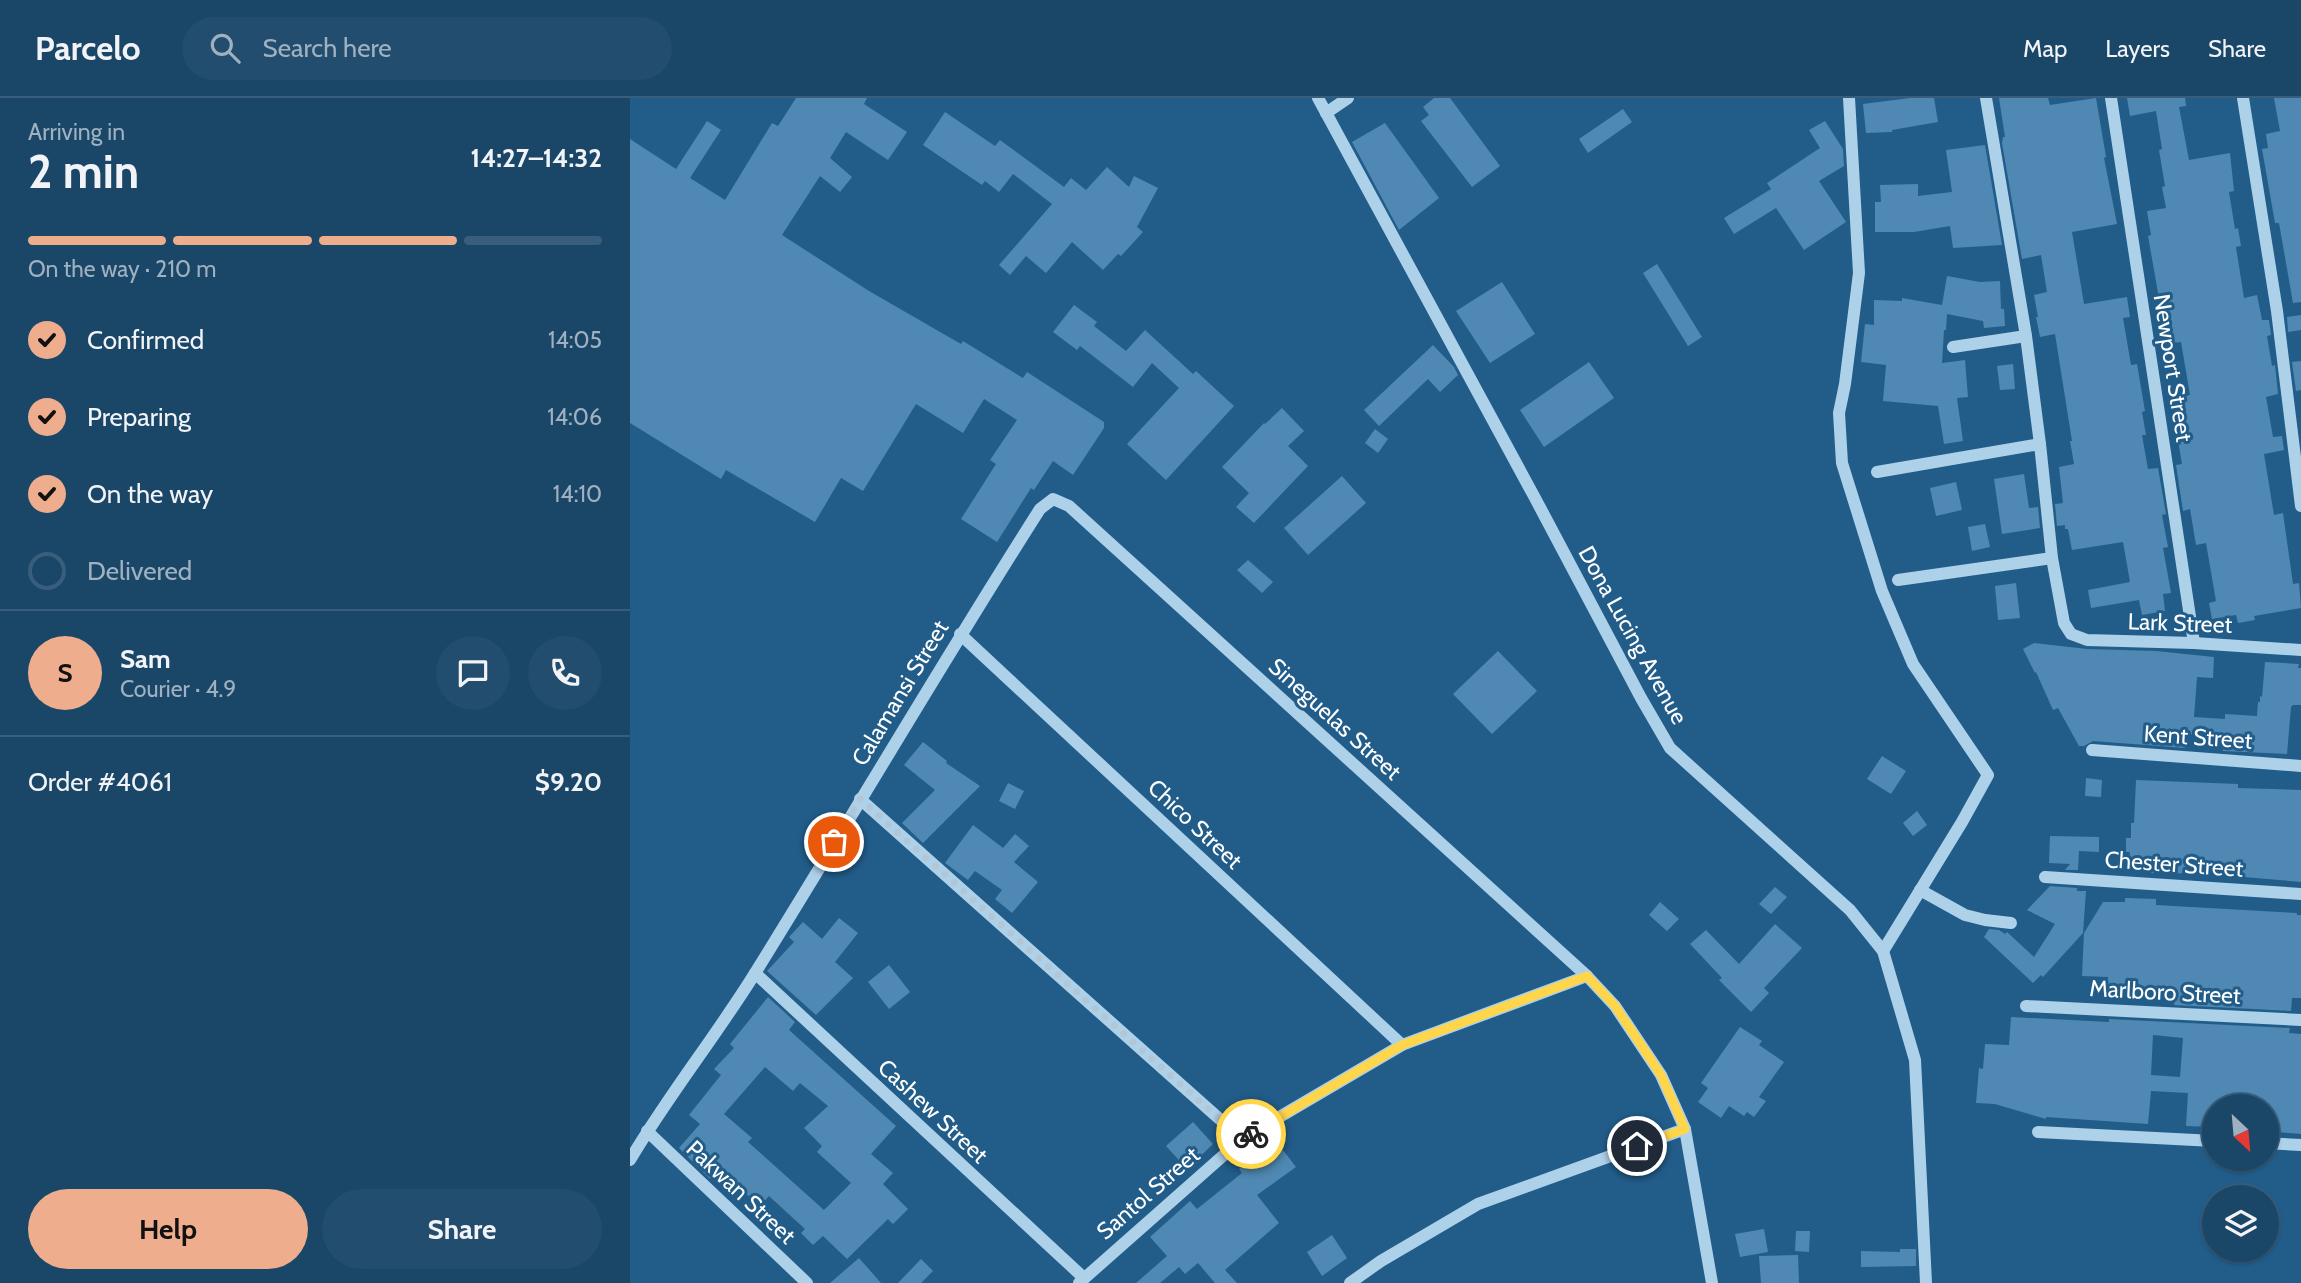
<!DOCTYPE html>
<meta charset="utf-8">
<style>
body{margin:0;font-family:Cabin,sans-serif;background:#234d6e;color:#f1f3f6;height:100vh;display:flex;flex-direction:column;font-size:26px;white-space:nowrap}
*{box-sizing:border-box;margin:0}
p{font-size:23px;color:#9fb1c0}
.icon{flex:none;width:38px;height:38px;fill:none;stroke:currentColor;stroke-width:2;stroke-linecap:round;stroke-linejoin:round}
.map{position:relative;flex:1;overflow:hidden}
.panel{display:flex;flex-direction:column;background:#1a4668;width:630px}
.panel>*{flex:none}
.needle{width:46px;rotate:154deg}
.buttons{position:absolute;left:1572px;top:996px;display:grid;gap:14px}
.buttons a{display:grid;place-items:center;width:77px;height:77px;border-radius:50%;background:#1a4668;box-shadow:0 2px 5px #0004,0 0 0 2px #385e7c;font-size:35px}
.pin{position:absolute;display:grid;place-items:center;width:60px;height:60px;color:#fff;margin:-30px;border:4px solid #fff;border-radius:50%;box-shadow:0 2px 7px #0007}
.courier{position:absolute;display:grid;place-items:center;width:70px;height:70px;margin:-35px;border:5px solid #ffd54a;border-radius:50%;background:#fff;color:#222;box-shadow:0 2px 9px #0007}
.summary em{font-style:normal;font-weight:800}
.summary div{display:flex;flex-direction:column-reverse}
.summary{display:flex;align-items:center;justify-content:space-between;height:119px;padding:0 28px}
h1{font-size:46px;font-weight:800;line-height:52px}
.bar{display:grid;grid-template-columns:repeat(4,1fr);gap:10px 7px;align-content:center;height:84px;padding:0 28px}
.bar i{height:9px;border-radius:5px;background:#385e7c}
.bar .current{background:#eead8d}
.bar p{grid-column:span 4}
.line{display:flex;align-items:center;gap:18px;padding:0 28px;border-top:2px solid #385e7c}
.line div{flex:1}
.round{display:grid;place-items:center;flex:none;width:74px;height:74px;border-radius:37px;background:#234d6e}
ol{padding:0 28px;list-style:none}
li{display:flex;align-items:center;gap:21px;height:77px}
li p{margin-inline-start:auto}
li .icon{padding:7px;border-radius:50%;background:#eead8d;color:#111;stroke-width:4}
li:last-child{color:#9fb1c0}
li i{width:38px;height:38px;border:4px solid #385e7c;border-radius:50%}
.button{display:flex;gap:14px;margin-top:auto;padding:14px 28px}
.button a{flex:1;height:80px;border-radius:42px;background:#eead8d;color:#111;font-size:28px;font-weight:800;line-height:80px;text-align:center}
.button a+a{background:#234d6e;color:#f1f3f6}
header{display:flex;align-items:center;gap:42px;box-sizing:border-box;height:98px;padding:0 35px;background:#1a4668;border-bottom:2px solid #385e7c}
header strong{font-size:33px}
nav{display:flex;gap:38px;margin-inline-start:auto;font-size:24px}
.search{width:490px;height:63px;background:#234d6e;display:flex;align-items:center;gap:18px;box-sizing:border-box;padding:0 24px;border-radius:38px;color:#9fb1c0;font-size:26px}
main{display:flex;flex:1;min-height:0}
.map>svg:first-child{display:block}
.building{fill:#4f88b3;fill-rule:evenodd}
.lines{fill:none;stroke-linecap:round;stroke-linejoin:round}
.minor{stroke:#aed1ea;stroke-width:12}
.done{stroke:#b2c6d6;stroke-width:7;stroke-dasharray:0 12.6}
.route{stroke:#ffd54a;stroke-width:9}
.labels{text-anchor:middle;stroke-width:6;stroke-linejoin:round;paint-order:stroke}
.street-label{font-size:23px;fill:#fff;stroke:#225d8a}
</style>
<header>
<strong>Parcelo</strong>
<div class="search"><svg class="icon" aria-label="search" viewBox="0 0 24 24"><circle cx="10" cy="10" r="6"/><path d="M15 15l6 6"/></svg>Search here</div>
<nav><a>Map</a><a>Layers</a><a>Share</a></nav>
</header>
<main>
<section class="panel">
<div class="summary"><div><h1>2 min</h1><p>Arriving in</p></div><em>14:27–14:32</em></div>
<div class="bar"><i class="current"></i><i class="current"></i><i class="current"></i><i></i><p>On the way · 210 m</p></div>
<ol>
<li><svg class="icon" aria-label="check" viewBox="0 0 24 24"><path d="M5 12l5 5 9-10"/></svg>Confirmed<p>14:05</p></li>
<li><svg class="icon" aria-label="check" viewBox="0 0 24 24"><path d="M5 12l5 5 9-10"/></svg>Preparing<p>14:06</p></li>
<li><svg class="icon" aria-label="check" viewBox="0 0 24 24"><path d="M5 12l5 5 9-10"/></svg>On the way<p>14:10</p></li>
<li><i></i>Delivered</li>
</ol>
<div class="line" style="height:126px"><b class="round" style="background:#eead8d;color:#111">S</b><div><b>Sam</b><p>Courier · 4.9</p></div><a class="round"><svg class="icon" aria-label="chat" viewBox="0 0 24 24"><path d="M4 5h16v11H9l-5 4z"/></svg></a><a class="round"><svg class="icon" aria-label="phone" viewBox="0 0 24 24"><path d="M5 4h4l2 5-3 2q2 4 5 5l2-3 5 2v4C11 20 4 13 5 4z"/></svg></a></div>
<div class="line" style="height:91px"><div>Order #4061</div><b>$9.20</b></div>
<div class="button"><a>Help</a><a>Share</a></div>
</section>
<div class="map">
<svg width="1671" height="1185" viewBox="0 0 1671 1185">
<rect width="100%" height="100%" fill="#225d8a"/>
<g class="building">
<path d="M 166,0 L 237,0 L 234,6 L 277,34 L 258,62 L 216,34 L 200,60 L 222,79 L 210,94 L 190,78 L 152,137 L 239,193 L 331,246 L 333,243 L 393,280 L 397,274 L 474,324 L 474,330 L 443,377 L 423,363 L 404,392 L 401,390 L 367,444 L 331,421 L 366,366 L 360,362 L 387,322 L 354,301 L 333,335 L 286,306 L 233,393 L 211,380 L 185,424 L 96,372 L 91,381 L 0,325 L 0,41 L 46,71 L 77,23 L 91,32 L 60,80 L 95,102 L 142,25 L 148,28 Z"/>
<path d="M 804,0 L 820,0 L 870,68 L 842,89 L 791,23 L 799,17 L 793,9 Z"/>
<path d="M 1280,0 L 1304,0 L 1308,24 L 1262,32 L 1262,34 L 1236,35 L 1233,6 Z"/>
<path d="M 1369,0 L 1418,0 L 1420,7 L 1466,0 L 1476,59 L 1474,60 L 1487,126 L 1442,134 L 1454,206 L 1497,199 L 1500,219 L 1493,220 L 1501,267 L 1507,266 L 1515,313 L 1512,314 L 1516,337 L 1512,337 L 1518,371 L 1528,370 L 1536,416 L 1532,417 L 1538,449 L 1533,450 L 1541,495 L 1533,496 L 1535,513 L 1512,517 L 1509,502 L 1461,510 L 1458,492 L 1500,484 L 1493,444 L 1442,452 L 1438,431 L 1435,431 L 1435,427 L 1427,428 L 1425,406 L 1433,405 L 1429,369 L 1444,366 L 1440,343 L 1442,343 L 1425,236 L 1410,239 L 1406,219 L 1408,219 L 1404,197 L 1417,194 L 1411,157 L 1392,161 L 1372,45 L 1373,39 L 1375,39 Z"/>
<path d="M 1497,0 L 1555,0 L 1556,8 L 1549,9 L 1559,62 L 1600,55 L 1604,93 L 1599,94 L 1605,131 L 1608,130 L 1611,148 L 1606,149 L 1614,200 L 1627,197 L 1632,222 L 1639,222 L 1641,237 L 1637,238 L 1642,268 L 1645,267 L 1648,296 L 1636,299 L 1643,339 L 1652,338 L 1654,352 L 1634,356 L 1644,417 L 1653,415 L 1663,486 L 1669,485 L 1671,510 L 1624,518 L 1625,522 L 1608,525 L 1606,517 L 1582,521 L 1579,505 L 1586,503 L 1576,445 L 1566,447 L 1560,411 L 1553,413 L 1546,367 L 1552,366 L 1541,301 L 1560,297 L 1551,244 L 1542,245 L 1537,222 L 1533,223 L 1518,138 L 1521,137 L 1517,113 L 1536,110 L 1532,89 L 1535,88 L 1529,52 L 1532,51 L 1526,13 L 1500,18 Z"/>
<path d="M 1644,0 L 1671,0 L 1671,204 L 1663,205 L 1649,125 L 1645,125 L 1632,51 L 1638,50 L 1636,36 L 1650,33 Z"/>
<path d="M 993,11 L 1002,24 L 958,55 L 949,41 Z"/>
<path d="M 315,14 L 365,48 L 370,42 L 434,89 L 441,80 L 456,92 L 477,69 L 499,89 L 504,78 L 528,90 L 507,129 L 513,134 L 491,158 L 488,156 L 473,172 L 442,144 L 416,175 L 396,158 L 380,177 L 369,167 L 422,106 L 383,76 L 369,94 L 355,83 L 352,87 L 293,47 Z"/>
<path d="M 1195,23 L 1213,51 L 1214,68 L 1189,83 L 1216,124 L 1174,152 L 1146,110 L 1104,136 L 1094,120 L 1141,91 L 1137,85 L 1190,50 L 1179,32 Z"/>
<path d="M 755,25 L 809,100 L 769,132 L 722,44 Z"/>
<path d="M 1355,47 L 1372,147 L 1323,150 L 1320,128 L 1284,134 L 1245,134 L 1245,104 L 1251,104 L 1250,87 L 1288,86 L 1288,98 L 1322,94 L 1316,52 Z"/>
<path d="M 1027,166 L 1072,239 L 1058,248 L 1013,175 Z"/>
<path d="M 1317,178 L 1350,184 L 1370,183 L 1371,211 L 1374,211 L 1375,228 L 1354,230 L 1353,223 L 1317,216 L 1316,232 L 1314,232 L 1312,265 L 1335,262 L 1338,299 L 1327,300 L 1333,343 L 1314,346 L 1308,308 L 1253,303 L 1256,267 L 1231,264 L 1235,226 L 1244,227 L 1244,202 L 1272,203 L 1272,200 L 1312,207 Z"/>
<path d="M 872,184 L 905,236 L 860,265 L 826,213 Z"/>
<path d="M 444,207 L 467,224 L 464,228 L 496,253 L 515,232 L 563,276 L 566,273 L 604,308 L 536,382 L 497,346 L 549,290 L 522,265 L 503,289 L 450,248 L 447,252 L 423,234 Z"/>
<path d="M 1671,217 L 1671,232 L 1658,234 L 1657,219 Z"/>
<path d="M 803,247 L 824,269 L 828,277 L 810,294 L 798,281 L 749,328 L 734,312 Z"/>
<path d="M 1671,263 L 1671,292 L 1666,293 L 1662,264 Z"/>
<path d="M 959,264 L 984,300 L 914,349 L 890,312 Z"/>
<path d="M 1383,266 L 1385,291 L 1370,292 L 1367,268 Z"/>
<path d="M 652,310 L 674,333 L 658,348 L 678,368 L 624,425 L 606,409 L 619,395 L 592,369 L 634,325 L 635,326 Z"/>
<path d="M 745,331 L 758,341 L 748,355 L 735,345 Z"/>
<path d="M 1394,376 L 1399,410 L 1408,409 L 1410,430 L 1372,436 L 1364,381 Z"/>
<path d="M 712,378 L 736,405 L 678,457 L 654,430 Z"/>
<path d="M 1326,384 L 1332,412 L 1306,418 L 1300,390 Z"/>
<path d="M 1355,426 L 1360,449 L 1342,453 L 1338,429 Z"/>
<path d="M 618,462 L 643,484 L 632,495 L 607,472 Z"/>
<path d="M 1386,485 L 1390,520 L 1368,522 L 1365,488 Z"/>
<path d="M 1404,545 L 1457,551 L 1526,553 L 1584,559 L 1583,580 L 1567,579 L 1564,619 L 1595,621 L 1595,616 L 1627,618 L 1628,604 L 1630,604 L 1630,598 L 1632,599 L 1635,564 L 1669,566 L 1668,570 L 1671,570 L 1671,607 L 1663,607 L 1661,609 L 1657,656 L 1593,653 L 1594,638 L 1556,636 L 1555,650 L 1463,643 L 1454,648 L 1449,648 L 1428,610 L 1423,612 L 1406,574 L 1405,575 L 1393,551 Z"/>
<path d="M 868,553 L 907,593 L 862,636 L 823,596 Z"/>
<path d="M 293,644 L 317,663 L 316,665 L 350,688 L 293,745 L 272,725 L 305,692 L 274,667 Z"/>
<path d="M 1252,658 L 1276,673 L 1261,696 L 1237,681 Z"/>
<path d="M 1456,680 L 1472,682 L 1471,699 L 1455,698 Z"/>
<path d="M 1506,682 L 1608,686 L 1608,690 L 1671,692 L 1671,784 L 1614,779 L 1614,776 L 1521,775 L 1521,767 L 1499,766 L 1500,754 L 1496,754 L 1496,740 L 1501,740 L 1501,725 L 1504,725 Z"/>
<path d="M 378,685 L 394,693 L 385,711 L 369,703 Z"/>
<path d="M 1287,713 L 1297,727 L 1283,738 L 1273,725 Z"/>
<path d="M 343,727 L 373,750 L 385,736 L 399,748 L 384,764 L 408,784 L 382,815 L 365,801 L 372,792 L 345,773 L 338,782 L 315,765 Z"/>
<path d="M 1420,738 L 1469,739 L 1469,754 L 1449,753 L 1448,772 L 1435,772 L 1440,766 L 1419,765 Z"/>
<path d="M 1420,788 L 1447,790 L 1447,793 L 1456,793 L 1453,835 L 1413,879 L 1411,877 L 1403,885 L 1354,839 L 1359,831 L 1369,832 L 1375,836 L 1377,834 L 1404,859 L 1425,826 L 1397,812 Z"/>
<path d="M 1145,789 L 1157,799 L 1141,816 L 1129,806 Z"/>
<path d="M 1495,800 L 1526,801 L 1526,807 L 1667,815 L 1667,817 L 1671,817 L 1671,900 L 1662,900 L 1661,913 L 1544,907 L 1545,893 L 1478,890 L 1478,879 L 1452,878 L 1454,835 L 1473,804 L 1495,804 Z"/>
<path d="M 1030,804 L 1049,821 L 1037,833 L 1019,817 Z"/>
<path d="M 209,820 L 228,835 L 205,864 L 223,880 L 186,917 L 137,873 L 164,844 L 159,839 L 173,824 L 192,841 Z"/>
<path d="M 1145,826 L 1172,850 L 1134,890 L 1139,895 L 1121,914 L 1089,882 L 1092,880 L 1060,846 L 1076,832 L 1109,866 Z"/>
<path d="M 259,867 L 280,894 L 259,911 L 238,884 Z"/>
<path d="M 138,899 L 165,924 L 159,932 L 266,1028 L 241,1056 L 263,1075 L 253,1086 L 278,1111 L 263,1126 L 258,1121 L 217,1161 L 193,1138 L 183,1147 L 171,1135 L 175,1131 L 139,1098 L 130,1108 L 89,1072 L 80,1081 L 49,1050 L 70,1026 L 59,1017 L 91,977 L 84,971 L 104,950 L 100,946 ZM 135,969 L 163,993 L 170,985 L 198,1008 L 174,1030 L 192,1048 L 187,1054 L 221,1085 L 194,1112 L 118,1044 L 122,1040 L 94,1016 Z"/>
<path d="M 1381,919 L 1479,924 L 1479,921 L 1660,930 L 1659,935 L 1671,936 L 1671,1036 L 1636,1033 L 1636,1008 L 1584,1008 L 1584,1029 L 1556,1028 L 1558,995 L 1521,993 L 1518,1026 L 1416,1019 L 1416,1021 L 1365,1006 L 1346,1005 L 1349,970 L 1353,971 L 1355,946 L 1379,947 ZM 1523,937 L 1553,940 L 1550,979 L 1521,977 Z"/>
<path d="M 1110,929 L 1132,943 L 1129,947 L 1154,964 L 1129,999 L 1136,1003 L 1124,1019 L 1117,1014 L 1114,1018 L 1099,1008 L 1091,1020 L 1068,1004 L 1078,990 L 1071,985 Z"/>
<path d="M 563,1024 L 583,1046 L 557,1071 L 536,1048 Z"/>
<path d="M 643,1039 L 666,1069 L 627,1097 L 649,1125 L 595,1172 L 607,1185 L 585,1185 L 568,1165 L 555,1176 L 549,1169 L 530,1185 L 506,1185 L 537,1158 L 520,1139 L 560,1103 L 567,1111 L 612,1075 L 609,1071 L 632,1053 L 629,1050 Z"/>
<path d="M 1134,1131 L 1138,1154 L 1110,1159 L 1105,1136 Z"/>
<path d="M 1166,1133 L 1180,1133 L 1179,1154 L 1165,1153 Z"/>
<path d="M 702,1137 L 717,1160 L 692,1178 L 677,1154 Z"/>
<path d="M 1270,1151 L 1286,1151 L 1286,1168 L 1231,1169 L 1231,1153 L 1270,1154 Z"/>
<path d="M 1168,1157 L 1169,1185 L 1131,1185 L 1129,1158 Z"/>
<path d="M 229,1160 L 251,1185 L 200,1185 Z"/>
<path d="M 291,1161 L 303,1173 L 291,1185 L 268,1185 Z"/>
</g>
<g class="lines">
<g class="minor">
<path d="M 688,0 L 905,400 L 1011,600 L 1040,650 L 1220,812 L 1253,853 L 1285,962 L 1296,1185"/>
<path d="M 1219,0 L 1229,175 L 1215,286 L 1209,315 L 1212,365 L 1252,493 L 1283,566 L 1358,677 L 1332,724 L 1253,853"/>
<path d="M 1356,0 L 1396,238 L 1410,346 L 1422,460 L 1434,525 L 1441,536 L 1457,542 L 1564,545 L 1671,552"/>
<path d="M 1481,0 L 1564,545"/>
<path d="M 1613,0 L 1647,213 L 1671,408"/>
<path d="M 696,15 L 718,0"/>
<path d="M 1323,249 L 1396,238"/>
<path d="M 1247,374 L 1410,346"/>
<path d="M 1268,482 L 1422,460"/>
<path d="M 330,536 L 772,947"/>
<path d="M 1462,652 L 1671,668"/>
<path d="M 230,701 L 612,1041"/>
<path d="M 1415,779 L 1671,796"/>
<path d="M 1290,792 L 1335,817 L 1355,822 L 1381,825"/>
<path d="M 125,875 L 454,1180"/>
<path d="M 1396,908 L 1671,922"/>
<path d="M 17,1033 L 177,1185"/>
<path d="M 1408,1034 L 1584,1043"/>
<path d="M 1636,1045 L 1671,1047"/>
<path d="M 0,1062 C 39,996 87,937 127,872 C 222,719 313,563 410,411 L 423,401 L 439,408 L 957,878 L 985,908 L 1031,977 L 1055,1031 L 1082,1185"/>
<path d="M 449,1185 L 612,1041 L 772,947 L 957,878"/>
<path d="M 720,1185 L 751,1163 L 848,1106 L 1055,1031"/>
</g>
</g>
<g class="lines">
<path class="done" d="M 204,744 L 230,701 L 612,1041 L 621,1036"/>
<path class="route" d="M 621,1036 L 772,947 L 957,878 L 985,908 L 1031,977 L 1055,1031 L 1007,1048"/>
</g>
<g class="labels">
<g class="street-label">
<text transform="translate(1543 270) rotate(81)" y="8">Newport Street</text>
<text transform="translate(1550 525) rotate(2)" y="8">Lark Street</text>
<text transform="translate(1003 537) rotate(61)" y="8">Dona Lucing Avenue</text>
<text transform="translate(270 595) rotate(-59)" y="8">Calamansi Street</text>
<text transform="translate(705 621) rotate(42)" y="8">Sineguelas Street</text>
<text transform="translate(1568 639) rotate(4)" y="8">Kent Street</text>
<text transform="translate(565 726) rotate(43)" y="8">Chico Street</text>
<text transform="translate(1544 766) rotate(4)" y="8">Chester Street</text>
<text transform="translate(1535 894) rotate(3)" y="8">Marlboro Street</text>
<text transform="translate(303 1013) rotate(43)" y="8">Cashew Street</text>
<text transform="translate(111 1094) rotate(43)" y="8">Pakwan Street</text>
<text transform="translate(518 1095) rotate(-41)" y="8">Santol Street</text>
</g>
</g>
</svg>
<div class="buttons">
<a><svg class="needle" viewBox="-14 -14 28 28"><path d="M0-13l5 13h-10z" fill="#e53935"/><path d="M0 13l5-13h-10z" fill="#9fb1c0"/></svg></a>
<a><svg class="icon" aria-label="layers" viewBox="0 0 24 24"><path d="M12 4l9 5-9 5-9-5zM3 14l9 5 9-5"/></svg></a>
</div>
<div class="pin" style="left:204px;top:744px;background:#ea580c"><svg class="icon" aria-label="bag" viewBox="0 0 24 24"><path d="M5 8h14l-1 12H6zM9 8a3 3 0 0 1 6 0"/></svg></div>
<div class="pin" style="left:1007px;top:1048px;background:#1f2937"><svg class="icon" aria-label="home" viewBox="0 0 24 24"><path d="M3 11l9-7 9 7M6 9v11h12V9"/></svg></div>
<div class="courier" style="left:621px;top:1036px"><svg class="icon" aria-label="bike" viewBox="0 0 24 24"><circle cx="6" cy="16" r="4"/><circle cx="18" cy="16" r="4"/><path d="M6 16l4-8h5l3 8M10 8l3 8H6M13 5h3"/></svg></div>
</div>
</main>
